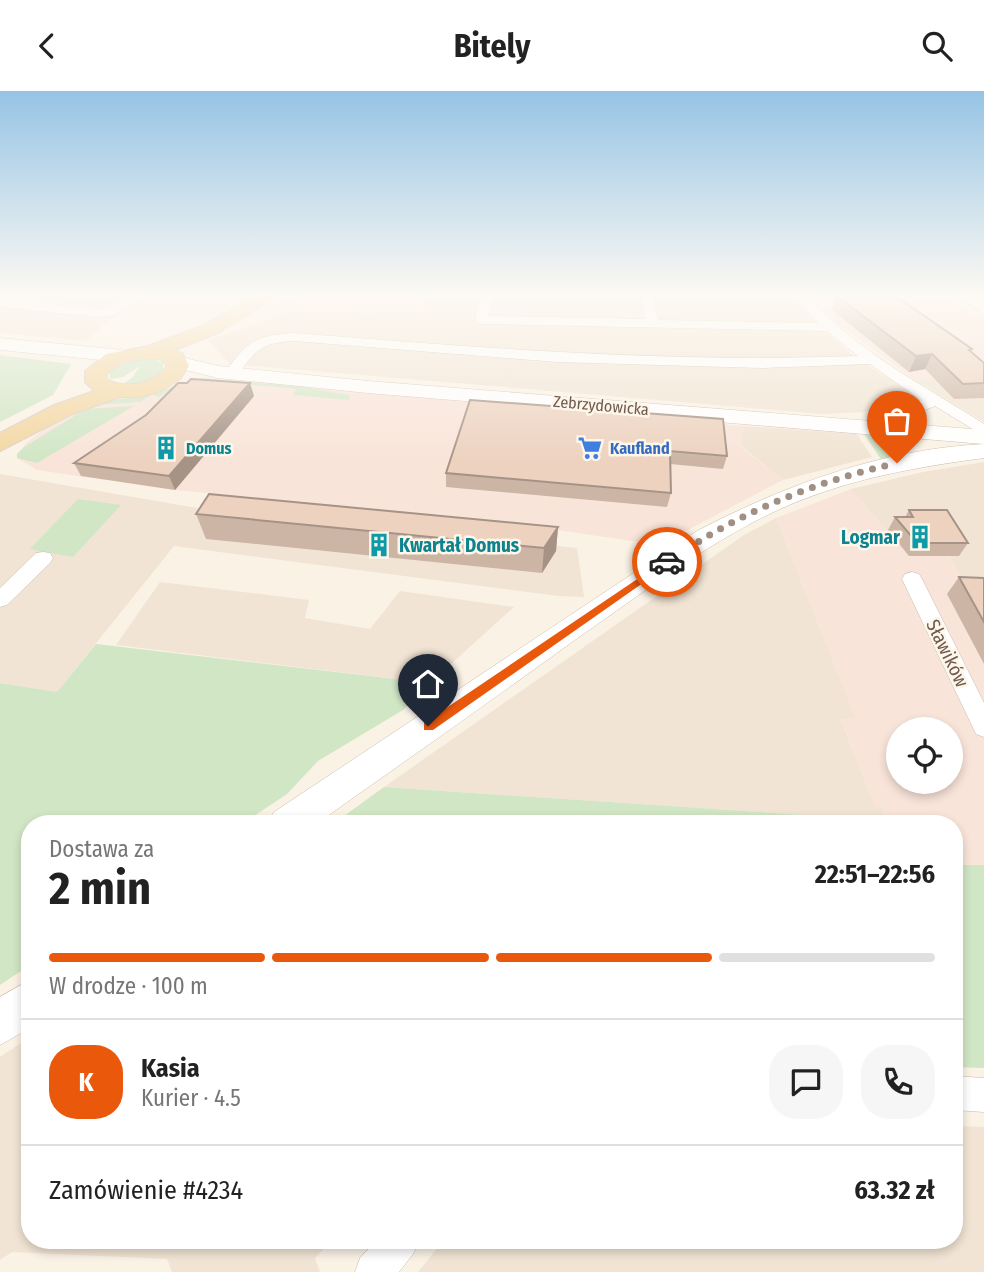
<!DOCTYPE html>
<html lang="pl">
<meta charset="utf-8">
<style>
body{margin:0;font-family:"Fira Sans Condensed",sans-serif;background:#f6f6f6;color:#222;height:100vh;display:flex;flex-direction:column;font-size:26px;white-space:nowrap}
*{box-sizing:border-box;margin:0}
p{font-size:23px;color:#767676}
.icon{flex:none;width:38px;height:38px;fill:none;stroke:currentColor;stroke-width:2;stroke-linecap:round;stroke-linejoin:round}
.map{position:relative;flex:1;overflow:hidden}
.side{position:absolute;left:21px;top:724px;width:942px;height:434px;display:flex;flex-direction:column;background:#fff;border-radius:28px;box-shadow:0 4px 10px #0003}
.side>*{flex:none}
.fabs{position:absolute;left:886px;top:626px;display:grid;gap:14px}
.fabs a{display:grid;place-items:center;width:77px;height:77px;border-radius:50%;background:#fff;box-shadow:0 4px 10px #0003;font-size:35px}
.pin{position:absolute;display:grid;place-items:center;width:60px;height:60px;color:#fff;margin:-72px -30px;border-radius:50% 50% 50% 0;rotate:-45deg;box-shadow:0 0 7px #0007}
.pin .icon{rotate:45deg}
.courier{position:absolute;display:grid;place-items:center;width:70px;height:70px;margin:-35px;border:5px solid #ea580c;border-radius:50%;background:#fff;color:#222;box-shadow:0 2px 9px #0007}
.overview em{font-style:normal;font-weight:700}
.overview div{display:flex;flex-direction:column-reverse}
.overview{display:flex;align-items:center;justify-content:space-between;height:119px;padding:0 28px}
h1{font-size:46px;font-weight:700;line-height:52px}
.bar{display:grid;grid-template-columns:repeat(4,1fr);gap:10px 7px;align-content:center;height:84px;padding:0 28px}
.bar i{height:9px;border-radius:5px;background:#e0e0e0}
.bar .active{background:#ea580c}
.bar p{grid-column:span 4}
.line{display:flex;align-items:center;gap:18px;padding:0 28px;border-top:2px solid #e0e0e0}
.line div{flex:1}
.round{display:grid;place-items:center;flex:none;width:74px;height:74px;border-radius:28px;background:#f6f6f6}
header{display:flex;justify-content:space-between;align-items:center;height:91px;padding:0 28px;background:#fff;font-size:32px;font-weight:700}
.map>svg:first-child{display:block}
.residential{fill:#f1e4d4}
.commercial{fill:#f9e4d9;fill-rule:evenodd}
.green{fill:#d1e6c5}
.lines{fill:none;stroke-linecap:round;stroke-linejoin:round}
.street-casing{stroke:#cabaac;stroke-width:1}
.secondary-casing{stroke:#cfbcad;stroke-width:1}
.primary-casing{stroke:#d7d1cd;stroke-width:2}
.street{fill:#fff;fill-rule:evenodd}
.secondary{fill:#fff;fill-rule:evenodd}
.primary{fill:#f3d7a3;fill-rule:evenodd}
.wall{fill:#ccb5a4}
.shaded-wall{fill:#a69386}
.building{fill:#edd2bf;stroke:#a69386;stroke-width:2}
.route{fill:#ea580c}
.done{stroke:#a08f82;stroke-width:7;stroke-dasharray:0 12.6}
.labels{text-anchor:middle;stroke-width:5;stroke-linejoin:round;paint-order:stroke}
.far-street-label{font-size:16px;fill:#705a4d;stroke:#fdf6ea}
.far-culture-label{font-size:16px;font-weight:bold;fill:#0d838f;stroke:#fdf6ea;text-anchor:start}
.far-shop-label{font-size:16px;font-weight:bold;fill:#366cbe;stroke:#fdf6ea;text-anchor:start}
.culture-label{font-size:19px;font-weight:bold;fill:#0d838f;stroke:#fdf6ea;text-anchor:end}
.street-label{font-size:19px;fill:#705a4d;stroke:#fdf6ea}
</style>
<header><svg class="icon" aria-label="back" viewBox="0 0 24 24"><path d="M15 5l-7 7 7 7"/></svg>Bitely<svg class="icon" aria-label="search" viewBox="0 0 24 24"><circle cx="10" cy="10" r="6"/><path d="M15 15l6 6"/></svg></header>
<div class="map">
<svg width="984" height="1181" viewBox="0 0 984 1181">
<rect width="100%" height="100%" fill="#faf2e5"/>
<g class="residential">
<path d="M 0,205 L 136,205 L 108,218 Z"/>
<path d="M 430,205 L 793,207 L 816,231 L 813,233 L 819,239 L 827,241 L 853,265 L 919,307 L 911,314 L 865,321 L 823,323 L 230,273 L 208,249 L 269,228 L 278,221 L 334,228 L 363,221 L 432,226 L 438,216 L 426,215 Z"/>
<path d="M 0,215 L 95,222 L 114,225 L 85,250 L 0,242 Z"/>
<path d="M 984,281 L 984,331 L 915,289 Z"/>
<path d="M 743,335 L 857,343 L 872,366 L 783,389 L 741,355 Z"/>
<path d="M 984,371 L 984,490 L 964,489 L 949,465 L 909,465 L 851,398 L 923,381 Z"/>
<path d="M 0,383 L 226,422 L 577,457 L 584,506 L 559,505 L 174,455 L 57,601 L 0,592 Z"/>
<path d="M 776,427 L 856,628 L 841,629 L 875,716 L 882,716 L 888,733 L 866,733 L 850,727 L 384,696 L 744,444 Z"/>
<path d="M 160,491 L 309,509 L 305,527 L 370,538 L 400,500 L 514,516 L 430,592 L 116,554 Z"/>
<path d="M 30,946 L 30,1150 L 331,1150 L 315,1167 L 320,1181 L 172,1181 L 167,1168 L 12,1161 L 0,1169 L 0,966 Z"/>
<path d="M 954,1035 L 984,1036 L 984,1181 L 418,1181 L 443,1150 L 954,1150 Z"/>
</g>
<g class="commercial">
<path d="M 294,205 L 430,205 L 426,215 L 439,216 L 432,226 L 363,221 L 334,228 L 278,221 L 276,213 Z"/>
<path d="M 943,206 L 984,229 L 984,281 L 915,289 L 842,236 L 823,218 Z"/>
<path d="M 199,287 L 743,335 L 741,356 L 783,389 L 659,454 L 524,434 L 175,399 L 37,379 L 17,367 L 26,352 L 62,325 L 110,307 L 138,305 Z"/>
<path d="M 851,398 L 909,465 L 949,465 L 964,489 L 984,490 L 984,774 L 954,774 L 954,733 L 888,733 L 882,716 L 875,716 L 841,628 L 855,627 L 776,427 ZM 898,639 L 950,639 L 950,691 L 898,691 Z"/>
</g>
<g class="green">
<path d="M 0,264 L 71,273 L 53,304 L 0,331 Z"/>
<path d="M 136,267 L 155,268 L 163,272 L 163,279 C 153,290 139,293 123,293 L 132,287 L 140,275 L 123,286 L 110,288 L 109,281 L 117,274 Z"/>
<path d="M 204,287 L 303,296 L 349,304 L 349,309 L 293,304 L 296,298 L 199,289 L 179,294 L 159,306 L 151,304 L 140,311 L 93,314 C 113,307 134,307 155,302 C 172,298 187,289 204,287 Z"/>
<path d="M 134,315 L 37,372 L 17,367 L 17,363 L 24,356 L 86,318 Z"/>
<path d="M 864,343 C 878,345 894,345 896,362 L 892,366 L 881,368 Z"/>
<path d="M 78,408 L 121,414 L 73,466 L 30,458 Z"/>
<path d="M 96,553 L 430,592 L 403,619 L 318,670 L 287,703 L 242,733 L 30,733 L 30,874 L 0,894 L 0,592 L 57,601 Z"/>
<path d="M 384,696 L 850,727 L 866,733 L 333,733 Z"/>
<path d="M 954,774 L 984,774 L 984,977 L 954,976 Z"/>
</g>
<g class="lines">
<g class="street-casing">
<g id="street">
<path d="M 133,205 L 150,205 L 114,224 L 98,226 L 0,216 L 0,208 L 98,218 L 106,217 Z"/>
<path d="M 480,205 L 492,205 L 489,225 L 645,228 L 641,205 L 653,205 L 658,229 L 818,232 L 795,205 L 808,205 C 857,261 922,293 984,333 L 984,345 L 935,315 L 902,328 L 899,342 L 887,342 L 885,339 L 888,322 L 921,309 L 870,273 L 761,277 L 557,271 L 294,250 C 261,252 255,259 237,285 L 227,285 L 225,282 C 246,251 256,244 294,242 C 482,257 669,272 858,265 L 827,240 L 482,233 L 475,229 Z"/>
<path d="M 957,205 L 972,205 L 984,213 L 984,223 Z"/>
<path d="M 43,461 L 50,462 L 53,467 L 50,472 L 7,514 L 0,516 L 0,497 L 36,462 Z"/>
<path d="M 912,481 L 919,483 L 922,488 L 984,612 L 984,646 L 976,643 L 902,488 L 905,483 Z"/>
<path d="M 954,985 L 984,987 L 984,1021 L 954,1019 Z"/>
<path d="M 376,1150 L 419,1150 L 413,1163 L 399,1181 L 355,1181 L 360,1167 Z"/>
</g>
</g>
<g class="secondary-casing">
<g id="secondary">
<path d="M 0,247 L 122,259 L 132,265 L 122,271 L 0,259 Z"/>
<path d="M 177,265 L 218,275 L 368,290 L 984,339 L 984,353 L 368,302 L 218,287 L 170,275 L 167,271 L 170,267 Z"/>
<path d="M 984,353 L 984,367 C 917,376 853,387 789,414 C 713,447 647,499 579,546 C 492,609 404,671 316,733 L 269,733 L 274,721 L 697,440 C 785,394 883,358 984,353 Z"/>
<path d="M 30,889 L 30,937 L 0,954 L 0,906 Z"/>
</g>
</g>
<g class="primary-casing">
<path id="primary" d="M 255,205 L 279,205 L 218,242 L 175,259 L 183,263 L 189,275 L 180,288 L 161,300 L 140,306 L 120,306 L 70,324 L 0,360 L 0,342 L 54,314 L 94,300 L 85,291 L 85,280 L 106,263 L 148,255 L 204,234 ZM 142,268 L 160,268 L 167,275 C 154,292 126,299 107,288 L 107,282 L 122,272 Z"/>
</g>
<use href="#street" class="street"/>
<use href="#secondary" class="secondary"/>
<use href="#primary" class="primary"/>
</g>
<g class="wall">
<path d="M 836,206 L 897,206 L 971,261 L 984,292 L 984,307 L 954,308 L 925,278 L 909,281 L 831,218 Z"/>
<path d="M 254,305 L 175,399 L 81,385 L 74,372 Z"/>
<path d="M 470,309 L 727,365 L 723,378 L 670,373 L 671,402 L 667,416 L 446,396 L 446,382 Z"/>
<path d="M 909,419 L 968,452 L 959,465 L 909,465 L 888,439 L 895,426 L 905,426 Z"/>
<path d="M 196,423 L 558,436 L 556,460 L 542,482 L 206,448 Z"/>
<path d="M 959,486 L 984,487 L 984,573 L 947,503 Z"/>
</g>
<g class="shaded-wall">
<path d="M 932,263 L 925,278 L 909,281 L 916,265 Z"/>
<path d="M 250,292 L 254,305 L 175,399 L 169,385 Z"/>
<path d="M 558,436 L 556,460 L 542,482 L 544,457 Z"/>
</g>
<g class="building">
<path d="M 838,206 L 897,206 L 972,258 L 969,259 L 984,272 L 984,292 L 963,293 L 932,263 L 916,265 Z"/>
<path d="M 191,288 L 250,292 L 169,385 L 74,372 L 146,324 L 178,292 L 187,292 Z"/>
<path d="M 470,309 L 723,328 L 727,365 L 670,360 L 671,402 L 446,382 Z"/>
<path d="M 209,403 L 558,436 L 544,457 L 196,423 Z"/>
<path d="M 909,419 L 947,419 L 968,452 L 917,452 L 895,426 L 913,426 Z"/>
<path d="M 959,486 L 984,487 L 984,531 Z"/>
</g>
<linearGradient id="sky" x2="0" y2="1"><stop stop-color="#96c4e5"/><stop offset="0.55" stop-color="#fdf9f3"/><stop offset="1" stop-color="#fdf9f3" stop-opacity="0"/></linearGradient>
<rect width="984" height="371" fill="url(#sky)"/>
<path class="route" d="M 667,468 L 672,471 L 670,473 L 433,639 L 424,639 L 424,632 Z"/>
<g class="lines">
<path class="done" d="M 667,471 C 738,422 813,391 897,372"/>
</g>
<defs>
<g id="building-bare" transform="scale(1.89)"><path d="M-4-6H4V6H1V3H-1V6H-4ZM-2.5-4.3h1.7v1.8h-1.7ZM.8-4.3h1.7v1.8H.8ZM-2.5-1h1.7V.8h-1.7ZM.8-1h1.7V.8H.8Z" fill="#0f9aa8" stroke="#fdf6ea" stroke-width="2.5" paint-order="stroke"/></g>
<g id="supermarket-bare" transform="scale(1.89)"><path d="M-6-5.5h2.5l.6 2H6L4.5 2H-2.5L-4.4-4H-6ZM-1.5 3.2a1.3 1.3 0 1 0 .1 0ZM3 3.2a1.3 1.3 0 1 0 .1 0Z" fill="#3f7fe0" stroke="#fdf6ea" stroke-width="2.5" paint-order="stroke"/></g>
</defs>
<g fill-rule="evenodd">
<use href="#building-bare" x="166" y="357"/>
<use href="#supermarket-bare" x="590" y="357"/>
<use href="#building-bare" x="920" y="446"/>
<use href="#building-bare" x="379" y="454"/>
</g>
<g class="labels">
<g class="far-street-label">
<text transform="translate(601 314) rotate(5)" y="6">Zebrzydowicka</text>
</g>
<g class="far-culture-label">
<text x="186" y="363">Domus</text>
</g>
<g class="far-shop-label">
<text x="610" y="363">Kaufland</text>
</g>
<g class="culture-label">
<text x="900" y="453">Logmar</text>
<text x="399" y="461" text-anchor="start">Kwartał Domus</text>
</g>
<g class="street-label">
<text transform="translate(948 562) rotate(64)" y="7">Sławików</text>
</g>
</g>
</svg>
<div class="fabs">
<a><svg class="icon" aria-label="locate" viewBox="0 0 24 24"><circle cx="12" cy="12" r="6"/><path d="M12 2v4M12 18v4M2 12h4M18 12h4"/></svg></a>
</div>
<div class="pin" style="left:897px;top:372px;background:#ea580c"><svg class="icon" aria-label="bag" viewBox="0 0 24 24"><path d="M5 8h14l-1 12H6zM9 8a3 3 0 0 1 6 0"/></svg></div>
<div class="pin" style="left:428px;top:635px;background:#1f2937"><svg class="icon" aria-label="home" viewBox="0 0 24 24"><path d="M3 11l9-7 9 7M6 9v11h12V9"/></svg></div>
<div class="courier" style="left:667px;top:471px"><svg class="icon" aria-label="car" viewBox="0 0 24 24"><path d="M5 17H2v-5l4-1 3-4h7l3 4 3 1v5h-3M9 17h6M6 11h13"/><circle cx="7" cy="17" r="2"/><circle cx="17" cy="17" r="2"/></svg></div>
<section class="side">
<div class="overview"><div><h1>2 min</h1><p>Dostawa za</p></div><em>22:51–22:56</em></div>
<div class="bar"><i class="active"></i><i class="active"></i><i class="active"></i><i></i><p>W drodze · 100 m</p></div>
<div class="line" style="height:126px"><b class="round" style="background:#ea580c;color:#fff">K</b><div><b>Kasia</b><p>Kurier · 4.5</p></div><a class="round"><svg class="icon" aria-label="chat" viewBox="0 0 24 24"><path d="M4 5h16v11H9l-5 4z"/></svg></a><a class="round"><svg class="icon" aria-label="phone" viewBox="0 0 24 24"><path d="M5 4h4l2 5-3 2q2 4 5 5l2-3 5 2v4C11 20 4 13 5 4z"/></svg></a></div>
<div class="line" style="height:91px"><div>Zamówienie #4234</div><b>63.32 zł</b></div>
</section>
</div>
